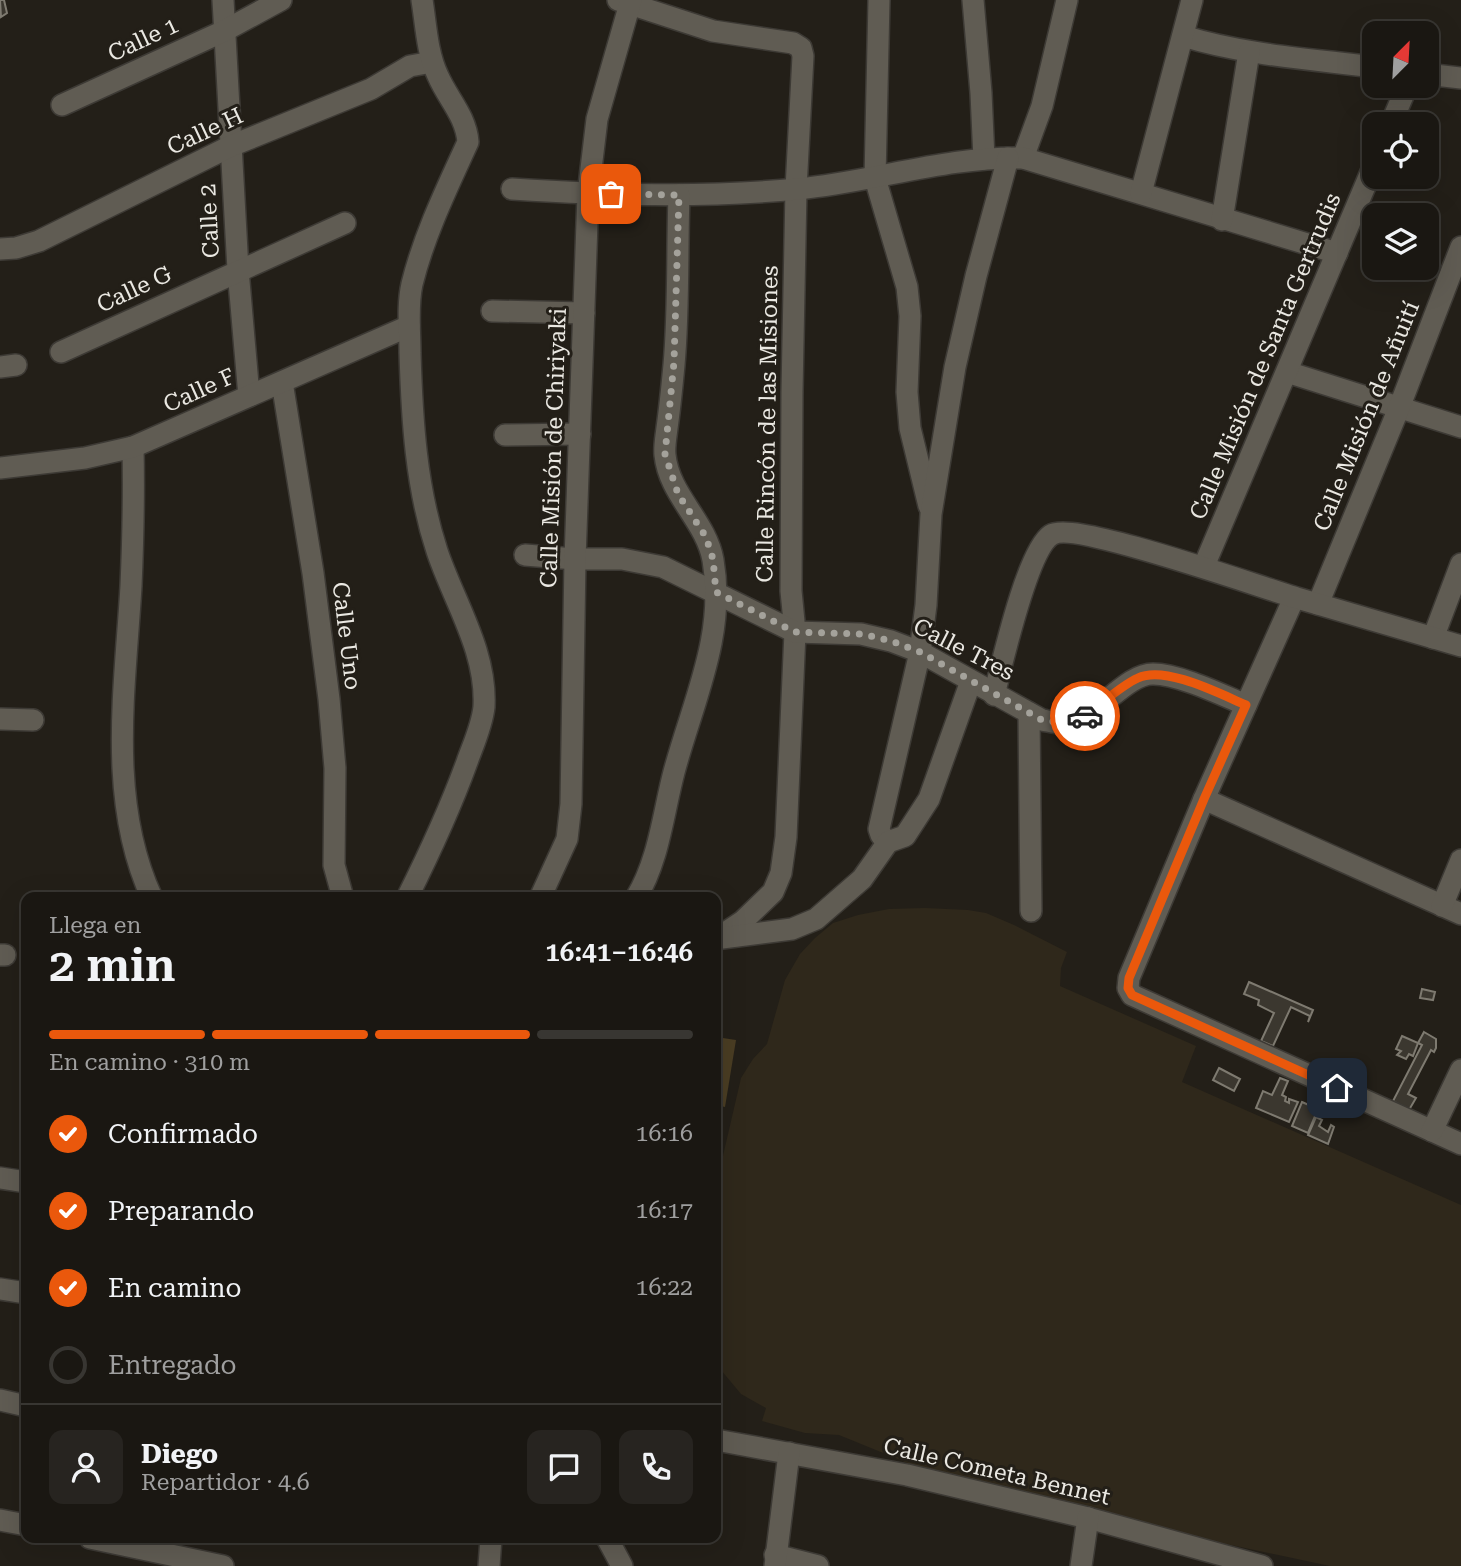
<!DOCTYPE html>
<html lang="es">
<meta charset="utf-8">
<style>
body{margin:0;font-family:"Roboto Serif",serif;background:#272420;color:#f1f3f6;height:100vh;display:flex;flex-direction:column;font-size:26px;white-space:nowrap}
*{box-sizing:border-box;margin:0}
p{font-size:23px;color:#9f9f9f}
.icon{flex:none;width:38px;height:38px;fill:none;stroke:currentColor;stroke-width:2;stroke-linecap:round;stroke-linejoin:round}
.map{position:relative;flex:1;overflow:hidden}
.panel{position:absolute;left:21px;top:892px;width:700px;height:651px;display:flex;flex-direction:column;background:#1a1712;border-radius:14px;box-shadow:0 7px 28px #0002,0 0 0 2px #383632}
.panel>*{flex:none}
.needle{width:46px;rotate:24deg}
.buttons{position:absolute;left:1362px;top:21px;display:grid;gap:14px}
.buttons a{display:grid;place-items:center;width:77px;height:77px;border-radius:14px;background:#1a1712;box-shadow:0 7px 28px #0002,0 0 0 2px #383632;font-size:35px}
.pin{position:absolute;display:grid;place-items:center;width:60px;height:60px;color:#fff;margin:-30px;border-radius:14px;box-shadow:0 4px 10px #0006}
.courier{position:absolute;display:grid;place-items:center;width:70px;height:70px;margin:-35px;border:5px solid #ea580c;border-radius:50%;background:#fff;color:#222;box-shadow:0 2px 9px #0007}
.head em{font-style:normal;font-weight:600}
.head div{display:flex;flex-direction:column-reverse}
.head{display:flex;align-items:center;justify-content:space-between;height:119px;padding:0 28px}
h1{font-size:46px;font-weight:600;line-height:52px}
.bar{display:grid;grid-template-columns:repeat(4,1fr);gap:10px 7px;align-content:center;height:84px;padding:0 28px}
.bar i{height:9px;border-radius:5px;background:#383632}
.bar .active{background:#ea580c}
.bar p{grid-column:span 4}
.line{display:flex;align-items:center;gap:18px;padding:0 28px;border-top:2px solid #383632}
.line div{flex:1}
.round{display:grid;place-items:center;flex:none;width:74px;height:74px;border-radius:14px;background:#272420}
ol{padding:0 28px;list-style:none}
li{display:flex;align-items:center;gap:21px;height:77px}
li p{margin-inline-start:auto}
li .icon{padding:7px;border-radius:50%;background:#ea580c;color:#fff;stroke-width:4}
li:last-child{color:#9f9f9f}
li i{width:38px;height:38px;border:4px solid #383632;border-radius:50%}
.map>svg:first-child{display:block}
.built{fill:#2f281b}
.green{fill:#4a3d23}
.building{fill:#3b372f;stroke:#7e7a70;stroke-width:2}
.lines{fill:none;stroke-linecap:round;stroke-linejoin:round}
.minor-casing{stroke:#3d3a35;stroke-width:24}
.minor{stroke:#605c53;stroke-width:21}
.done{stroke:#a4a29b;stroke-width:7;stroke-dasharray:0 12.6}
.route{stroke:#ea580c;stroke-width:9}
.labels{text-anchor:middle;stroke-width:6;stroke-linejoin:round;paint-order:stroke}
.street-label{font-size:23px;fill:#eae8e2;stroke:#231f18}
</style>
<div class="map">
<svg width="1461" height="1566" viewBox="0 0 1461 1566">
<rect width="100%" height="100%" fill="#231f18"/>
<path class="built" d="M 925,908 L 968,910 L 986,913 L 1014,925 L 1067,952 L 1061,968 L 1060,986 L 1196,1046 L 1182,1082 L 1461,1205 L 1461,1566 L 1330,1566 L 1179,1534 L 925,1470 L 839,1435 L 805,1433 L 762,1421 L 766,1408 L 741,1394 L 716,1364 L 716,1186 L 741,1078 L 753,1059 L 767,1044 L 785,980 L 800,954 L 815,938 L 833,923 L 858,915 L 889,909 Z"/>
<path class="green" d="M 716,1037 L 736,1040 L 725,1107 L 716,1105 Z"/>
<g class="building">
<path d="M 0,0 L 4,0 L 7,13 L 1,17 Z"/>
<path d="M 1249,982 L 1313,1010 L 1308,1022 L 1310,1016 L 1291,1007 L 1273,1046 L 1261,1041 L 1274,1013 L 1258,1005 L 1259,1000 L 1244,994 Z"/>
<path d="M 1422,989 L 1435,992 L 1433,1000 L 1420,998 Z"/>
<path d="M 1424,1032 L 1436,1039 L 1436,1048 L 1434,1052 L 1431,1050 L 1408,1094 L 1416,1098 L 1409,1110 L 1393,1101 L 1422,1045 L 1418,1043 Z"/>
<path d="M 1402,1036 L 1418,1043 L 1413,1056 L 1409,1054 L 1406,1059 L 1397,1055 L 1401,1051 L 1396,1049 Z"/>
<path d="M 1219,1068 L 1240,1079 L 1234,1091 L 1213,1080 Z"/>
<path d="M 1280,1078 L 1288,1081 L 1282,1095 L 1286,1097 L 1285,1101 L 1289,1103 L 1289,1099 L 1298,1102 L 1289,1122 L 1256,1108 L 1263,1091 L 1272,1095 Z"/>
<path d="M 1302,1102 L 1318,1109 L 1308,1133 L 1292,1126 Z"/>
<path d="M 1316,1117 L 1322,1120 L 1319,1126 L 1328,1132 L 1331,1125 L 1334,1127 L 1328,1144 L 1308,1135 Z"/>
</g>
<g class="lines">
<g class="minor-casing">
<g id="minor">
<path d="M 223,0 L 238,270 L 249,396"/>
<path d="M 618,0 L 713,31 L 793,43 L 801,48 L 803,56 L 796,189 L 792,392 L 791,591 L 795,632 L 786,837 L 781,873 L 773,892 L 743,921 L 716,939"/>
<path d="M 879,0 L 875,178 L 907,287 L 910,316 L 907,392 L 910,428 L 929,506"/>
<path d="M 973,0 L 981,93 L 984,159"/>
<path d="M 1183,36 C 1245,55 1310,59 1374,67"/>
<path d="M 1426,74 L 1461,78"/>
<path d="M 62,105 L 224,31 L 281,0"/>
<path d="M 1391,124 L 1407,86"/>
<path d="M 1023,158 L 1042,106 L 1067,0"/>
<path d="M 512,189 C 607,195 703,198 798,189 C 873,182 948,156 1023,158 L 1337,253"/>
<path d="M 1141,193 L 1192,0"/>
<path d="M 1222,220 L 1249,52"/>
<path d="M 0,249 L 16,248 L 39,241 L 231,146 L 371,89 L 410,66 L 432,62"/>
<path d="M 492,311 L 584,313"/>
<path d="M 61,352 L 345,223"/>
<path d="M 0,367 L 16,365"/>
<path d="M 1287,372 L 1461,427"/>
<path d="M 282,382 L 313,573 L 329,699 L 335,768 L 334,865 L 343,898"/>
<path d="M 505,435 L 580,434"/>
<path d="M 133,447 C 134,493 133,540 131,586 C 125,689 107,801 152,898"/>
<path d="M 0,468 L 85,458 L 133,447 L 409,326"/>
<path d="M 525,555 L 575,559 L 622,559 L 663,567 L 795,632 L 861,634 L 891,641 L 920,652 L 1042,720 C 1049,721 1057,724 1064,723 C 1097,720 1124,674 1153,674 C 1179,674 1222,695 1246,705"/>
<path d="M 1204,566 L 1374,165"/>
<path d="M 1294,598 L 1204,799 L 1129,978 L 1128,988 L 1132,995 L 1461,1144"/>
<path d="M 1318,604 L 1399,408 L 1461,247"/>
<path d="M 1433,638 L 1461,564"/>
<path d="M 994,695 C 1002,664 1027,551 1051,535 C 1074,520 1262,588 1297,598 C 1352,614 1406,630 1461,646"/>
<path d="M 1029,713 L 1031,911"/>
<path d="M 0,719 L 33,720"/>
<path d="M 1204,799 L 1461,914"/>
<path d="M 888,842 L 881,835 L 879,829 L 920,652 L 926,605 L 931,514 L 955,367 L 976,276 L 1008,158"/>
<path d="M 407,898 C 429,854 450,809 467,762 C 473,745 482,726 484,707 C 487,651 454,602 437,551 C 416,487 412,420 410,353 C 410,331 407,306 412,284 C 424,235 447,188 468,142 C 466,116 448,99 438,76 C 427,53 426,25 422,0"/>
<path d="M 540,898 L 567,839 L 571,804 L 575,559 L 588,194 L 597,119 L 631,0"/>
<path d="M 636,898 C 659,860 663,814 674,772 C 693,701 726,635 713,560 C 706,521 669,495 665,455 C 664,446 666,437 667,428 C 670,407 672,386 674,365 C 679,309 677,251 679,195"/>
<path d="M 1442,906 L 1461,860"/>
<path d="M 722,938 L 792,929 L 816,919 L 862,879 L 888,842 L 905,836 L 929,799 L 971,681"/>
<path d="M 0,955 L 5,955"/>
<path d="M 1432,1131 L 1461,1070"/>
<path d="M 0,1178 L 26,1182"/>
<path d="M 0,1289 L 26,1293"/>
<path d="M 0,1400 L 26,1406"/>
<path d="M 716,1440 L 907,1475 L 1088,1518 L 1262,1566"/>
<path d="M 0,1520 L 26,1525"/>
<path d="M 90,1538 L 223,1566"/>
<path d="M 607,1538 L 622,1566"/>
<path d="M 775,1555 L 818,1566"/>
<path d="M 489,1566 L 491,1538"/>
<path d="M 775,1566 L 789,1453"/>
<path d="M 1081,1566 L 1088,1518"/>
</g>
</g>
<use href="#minor" class="minor"/>
</g>
<g class="lines">
<path class="done" d="M 611,194 L 679,195 L 674,362 L 665,454 L 678,494 L 706,537 L 713,559 L 716,592 L 795,632 L 862,634 L 891,641 L 920,652 L 1042,720 L 1063,723 L 1085,716"/>
<path class="route" d="M 1085,716 C 1102,704 1120,686 1138,678 C 1165,665 1220,694 1246,705 L 1204,799 L 1129,978 L 1128,988 L 1132,995 L 1337,1088"/>
</g>
<g class="labels">
<g class="street-label">
<text transform="translate(143 39) rotate(-25)" y="8">Calle 1</text>
<text transform="translate(205 131) rotate(-25)" y="8">Calle H</text>
<text transform="translate(209 221) rotate(-93)" y="8">Calle 2</text>
<text transform="translate(134 289) rotate(-25)" y="8">Calle G</text>
<text transform="translate(1265 356) rotate(-67)" y="8">Calle Misión de Santa Gertrudis</text>
<text transform="translate(199 390) rotate(-24)" y="8">Calle F</text>
<text transform="translate(1366 416) rotate(-68)" y="8">Calle Misión de Añuití</text>
<text transform="translate(767 424) rotate(-89)" y="8">Calle Rincón de las Misiones</text>
<text transform="translate(553 448) rotate(-88)" y="8">Calle Misión de Chiriyaki</text>
<text transform="translate(347 636) rotate(83)" y="8">Calle Uno</text>
<text transform="translate(964 649) rotate(27)" y="8">Calle Tres</text>
<text transform="translate(997 1471) rotate(13)" y="8">Calle Cometa Bennet</text>
</g>
</g>
</svg>
<div class="buttons">
<a><svg class="needle" viewBox="-14 -14 28 28"><path d="M0-13l5 13h-10z" fill="#e53935"/><path d="M0 13l5-13h-10z" fill="#9f9f9f"/></svg></a>
<a><svg class="icon" aria-label="locate" viewBox="0 0 24 24"><circle cx="12" cy="12" r="6"/><path d="M12 2v4M12 18v4M2 12h4M18 12h4"/></svg></a>
<a><svg class="icon" aria-label="layers" viewBox="0 0 24 24"><path d="M12 4l9 5-9 5-9-5zM3 14l9 5 9-5"/></svg></a>
</div>
<div class="pin" style="left:611px;top:194px;background:#ea580c"><svg class="icon" aria-label="bag" viewBox="0 0 24 24"><path d="M5 8h14l-1 12H6zM9 8a3 3 0 0 1 6 0"/></svg></div>
<div class="pin" style="left:1337px;top:1088px;background:#1f2937"><svg class="icon" aria-label="home" viewBox="0 0 24 24"><path d="M3 11l9-7 9 7M6 9v11h12V9"/></svg></div>
<div class="courier" style="left:1085px;top:716px"><svg class="icon" aria-label="car" viewBox="0 0 24 24"><path d="M5 17H2v-5l4-1 3-4h7l3 4 3 1v5h-3M9 17h6M6 11h13"/><circle cx="7" cy="17" r="2"/><circle cx="17" cy="17" r="2"/></svg></div>
<section class="panel">
<div class="head"><div><h1>2 min</h1><p>Llega en</p></div><em>16:41–16:46</em></div>
<div class="bar"><i class="active"></i><i class="active"></i><i class="active"></i><i></i><p>En camino · 310 m</p></div>
<ol>
<li><svg class="icon" aria-label="check" viewBox="0 0 24 24"><path d="M5 12l5 5 9-10"/></svg>Confirmado<p>16:16</p></li>
<li><svg class="icon" aria-label="check" viewBox="0 0 24 24"><path d="M5 12l5 5 9-10"/></svg>Preparando<p>16:17</p></li>
<li><svg class="icon" aria-label="check" viewBox="0 0 24 24"><path d="M5 12l5 5 9-10"/></svg>En camino<p>16:22</p></li>
<li><i></i>Entregado</li>
</ol>
<div class="line" style="height:126px"><a class="round"><svg class="icon" aria-label="person" viewBox="0 0 24 24"><circle cx="12" cy="8" r="4"/><path d="M4 21q1-7 8-7t8 7"/></svg></a><div><b>Diego</b><p>Repartidor · 4.6</p></div><a class="round"><svg class="icon" aria-label="chat" viewBox="0 0 24 24"><path d="M4 5h16v11H9l-5 4z"/></svg></a><a class="round"><svg class="icon" aria-label="phone" viewBox="0 0 24 24"><path d="M5 4h4l2 5-3 2q2 4 5 5l2-3 5 2v4C11 20 4 13 5 4z"/></svg></a></div>
</section>
</div>
